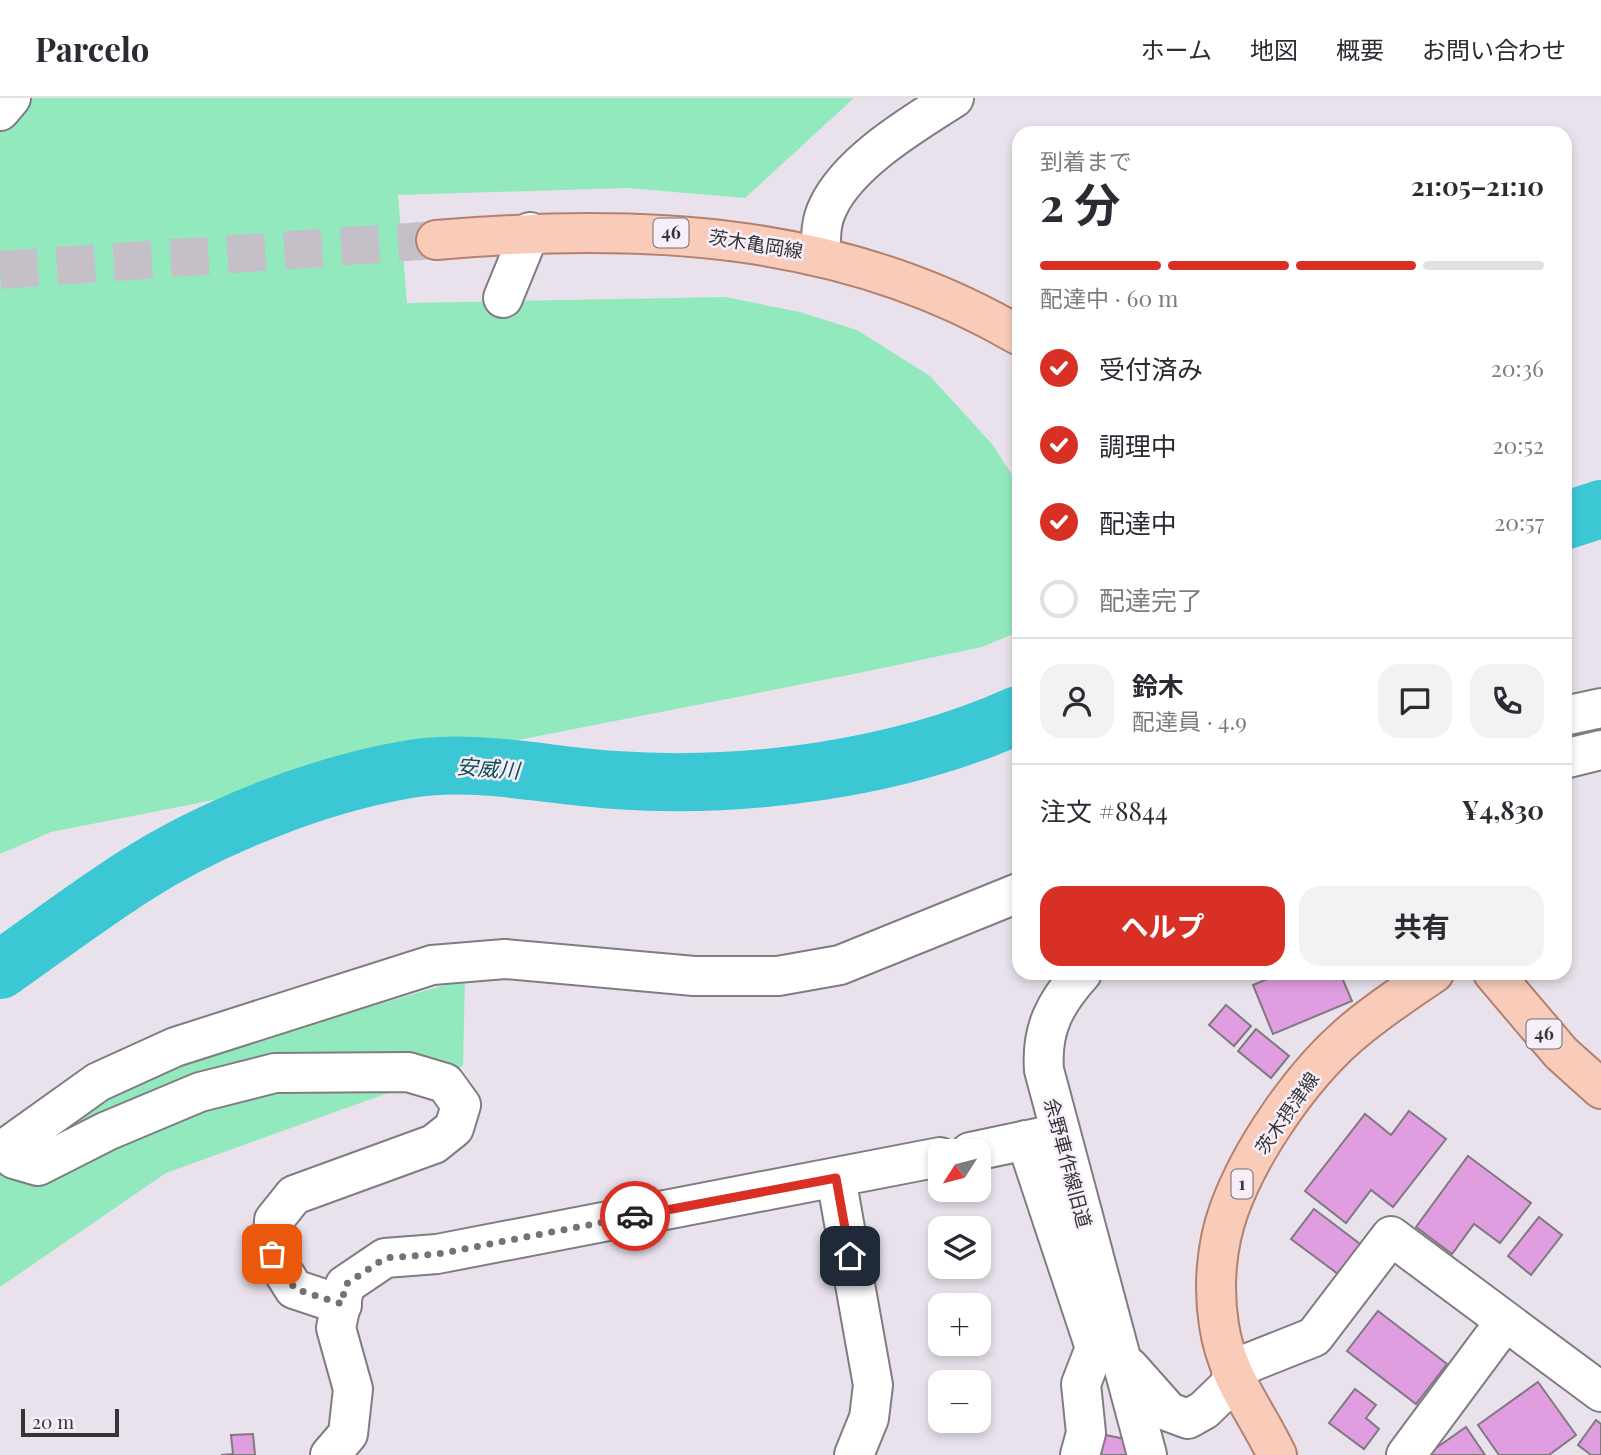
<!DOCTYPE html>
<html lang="ja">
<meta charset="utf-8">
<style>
body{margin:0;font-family:"Playfair Display","Noto Sans JP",serif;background:#f2f2f3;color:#2b2b33;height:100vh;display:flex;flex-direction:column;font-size:26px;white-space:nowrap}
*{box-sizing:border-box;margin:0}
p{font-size:23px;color:#7c7c81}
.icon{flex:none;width:38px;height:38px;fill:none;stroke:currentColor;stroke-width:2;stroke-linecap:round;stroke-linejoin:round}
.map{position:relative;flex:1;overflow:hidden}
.details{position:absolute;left:1012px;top:28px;width:560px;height:854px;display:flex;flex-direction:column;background:#fff;border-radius:21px;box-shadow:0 4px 10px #0003}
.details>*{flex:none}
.needle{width:46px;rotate:234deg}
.controls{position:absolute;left:928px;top:1041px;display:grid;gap:14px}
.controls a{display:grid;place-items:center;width:63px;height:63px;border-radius:14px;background:#fff;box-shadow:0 4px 10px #0003;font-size:35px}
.scale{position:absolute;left:21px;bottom:18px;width:98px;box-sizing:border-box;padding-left:7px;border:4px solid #373438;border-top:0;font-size:19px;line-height:24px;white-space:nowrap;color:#373438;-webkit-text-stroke:5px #f6eff9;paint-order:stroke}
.pin{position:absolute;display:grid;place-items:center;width:60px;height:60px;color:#fff;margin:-30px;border-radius:14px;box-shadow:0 4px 10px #0006}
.courier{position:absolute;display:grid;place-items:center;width:70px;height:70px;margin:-35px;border:5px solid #d93025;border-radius:50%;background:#fff;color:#222;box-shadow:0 2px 9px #0007}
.headline em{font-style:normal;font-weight:700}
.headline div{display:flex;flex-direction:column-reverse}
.headline{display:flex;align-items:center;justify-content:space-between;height:119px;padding:0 28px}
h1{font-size:46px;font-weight:700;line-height:52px}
.bar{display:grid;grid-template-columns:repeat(4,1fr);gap:10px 7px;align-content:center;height:84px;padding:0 28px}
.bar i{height:9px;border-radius:5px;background:#e1e1e2}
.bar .selected{background:#d93025}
.bar p{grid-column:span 4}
.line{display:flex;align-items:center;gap:18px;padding:0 28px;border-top:2px solid #e1e1e2}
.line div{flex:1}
.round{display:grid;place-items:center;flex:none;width:74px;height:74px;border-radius:21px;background:#f2f2f3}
ol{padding:0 28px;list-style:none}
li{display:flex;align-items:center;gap:21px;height:77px}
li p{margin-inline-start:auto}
li .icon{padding:7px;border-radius:50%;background:#d93025;color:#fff;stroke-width:4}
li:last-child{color:#7c7c81}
li i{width:38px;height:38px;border:4px solid #e1e1e2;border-radius:50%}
.button{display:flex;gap:14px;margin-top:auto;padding:14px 28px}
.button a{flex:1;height:80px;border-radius:21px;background:#d93025;color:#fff;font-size:28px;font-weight:700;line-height:80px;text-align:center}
.button a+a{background:#f2f2f3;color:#2b2b33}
header{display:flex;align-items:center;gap:42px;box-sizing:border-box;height:98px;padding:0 35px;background:#fff;border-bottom:2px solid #e1e1e2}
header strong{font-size:33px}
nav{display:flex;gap:38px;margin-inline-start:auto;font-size:24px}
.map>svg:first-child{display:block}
.green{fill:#93e9be}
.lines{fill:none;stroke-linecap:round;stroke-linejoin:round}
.river{stroke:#3bc8d4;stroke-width:58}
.building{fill:#e09ee1;stroke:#817981;stroke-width:2}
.major-tunnel{stroke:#c5bfc8;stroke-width:38;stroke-dasharray:38 19;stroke-linecap:butt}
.minor-casing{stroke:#817b83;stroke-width:42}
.major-casing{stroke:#b2816f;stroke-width:42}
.minor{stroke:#fff;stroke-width:38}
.major{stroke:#f9ccba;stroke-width:38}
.done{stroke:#757177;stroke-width:7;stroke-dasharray:0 12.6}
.route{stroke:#d93025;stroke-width:9}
.labels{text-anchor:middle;stroke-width:5;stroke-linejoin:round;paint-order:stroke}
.shield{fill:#f6eff9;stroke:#706c72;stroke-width:2}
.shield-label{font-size:18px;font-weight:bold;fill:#373438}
.street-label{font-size:19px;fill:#373438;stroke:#f6eff9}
.water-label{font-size:21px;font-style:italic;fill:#104c51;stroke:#f6eff9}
</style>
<header>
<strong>Parcelo</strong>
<nav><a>ホーム</a><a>地図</a><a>概要</a><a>お問い合わせ</a></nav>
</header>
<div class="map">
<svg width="1601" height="1357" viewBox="0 0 1601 1357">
<rect width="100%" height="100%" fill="#e9e2ec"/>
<g class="green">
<path d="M 0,0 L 854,0 L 745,100 L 627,90 L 398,97 L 407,205 L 725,199 L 800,214 L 857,232 L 930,278 L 992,346 L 1018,386 L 1018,534 L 982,549 L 854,576 L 51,734 L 0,756 Z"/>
<path d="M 465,881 L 463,968 L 166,1075 L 0,1189 L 0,1057 L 105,986 Z"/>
</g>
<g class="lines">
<g class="river">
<path d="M 1564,423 L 1601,411"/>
<path d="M 0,872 C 44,841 88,808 133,779 C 210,729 320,686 410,671 C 477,660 548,678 615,682 C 747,691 898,671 1018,617"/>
</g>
</g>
<g class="building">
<path d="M 1281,875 L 1340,875 L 1352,903 L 1273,936 L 1253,887 Z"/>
<path d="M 1226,907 L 1251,928 L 1234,948 L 1209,927 Z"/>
<path d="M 1256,931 L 1289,958 L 1271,980 L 1238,953 Z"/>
<path d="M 1409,1013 L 1446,1041 L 1393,1109 L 1371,1092 L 1346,1125 L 1305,1093 L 1365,1016 L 1391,1037 Z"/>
<path d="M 1468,1058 L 1531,1105 L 1500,1145 L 1474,1126 L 1452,1156 L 1416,1129 Z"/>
<path d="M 1314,1111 L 1360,1146 L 1338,1176 L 1291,1141 Z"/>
<path d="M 1539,1119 L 1562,1137 L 1531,1177 L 1508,1158 Z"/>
<path d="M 1378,1213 L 1447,1266 L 1416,1306 L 1347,1253 Z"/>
<path d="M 1538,1284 L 1576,1337 L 1549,1357 L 1499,1357 L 1478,1327 Z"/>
<path d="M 1355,1291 L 1376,1307 L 1366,1320 L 1379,1331 L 1364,1351 L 1329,1325 Z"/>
<path d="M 1596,1322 L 1601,1326 L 1601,1357 L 1591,1357 L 1578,1347 Z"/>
<path d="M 1466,1329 L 1485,1357 L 1430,1357 L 1429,1355 Z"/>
<path d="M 253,1336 L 255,1357 L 221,1357 L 233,1356 L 231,1337 Z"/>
<path d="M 1101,1336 L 1130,1342 L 1126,1357 L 1096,1357 Z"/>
</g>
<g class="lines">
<path class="major-tunnel" d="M 0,172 L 436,142"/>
<g class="minor-casing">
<g id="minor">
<path d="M 0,13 L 11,0"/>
<path d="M 821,157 C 821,140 820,125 828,109 C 849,64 913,26 954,0"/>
<path d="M 503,200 L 530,134"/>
<path d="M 1564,618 L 1601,610"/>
<path d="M 1564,661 L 1601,652"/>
<path d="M 1082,875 C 1055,905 1041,931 1044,972 L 1147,1357"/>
<path d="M 1026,1042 L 1095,1250 L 1081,1286 L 1086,1335 L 1080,1357"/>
<path d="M 3,1052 L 14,1061 L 38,1068 L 107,1033 L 200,994 L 275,975 L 408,974 L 445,985 L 461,1007 L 454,1030 L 434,1046 L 294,1097 L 274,1122 L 272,1156 L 294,1191 L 342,1207"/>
<path d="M 0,1054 L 98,984 L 175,949 L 432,867 L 505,861 L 694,878 L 778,878 L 840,867 L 1018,795"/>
<path d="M 970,1054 L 1051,1037"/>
<path d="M 836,1080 L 873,1287 L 869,1320 L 854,1357"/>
<path d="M 1129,1269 L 1169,1314 L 1188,1321 L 1204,1312 L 1234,1283"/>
<path d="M 1231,1272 L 1314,1239 L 1391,1138 L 1601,1294"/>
<path d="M 330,1357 L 348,1336 L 353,1291 L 336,1230 L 345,1187 L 385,1160 L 437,1156 L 940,1059"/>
<path d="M 1406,1357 L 1504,1225"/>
</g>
</g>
<g class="major-casing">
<g id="major">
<path d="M 436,142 C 637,125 839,132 1018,237"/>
<path d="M 1493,875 L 1561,955 L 1601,991"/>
<path d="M 1277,1357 C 1255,1311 1227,1280 1219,1227 C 1213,1190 1216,1148 1229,1112 C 1250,1053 1301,979 1348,938 C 1375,914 1405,895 1434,875"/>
</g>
</g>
<use href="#minor" class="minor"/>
<use href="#major" class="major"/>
</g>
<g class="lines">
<path class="done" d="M 272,1156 L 295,1191 L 342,1206 L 345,1187 L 385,1160 L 438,1156 L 635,1118"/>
<path class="route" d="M 635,1118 L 836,1080 L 850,1158"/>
</g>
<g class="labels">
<g class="shield">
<rect x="653.5" y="120.5" width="35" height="29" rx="5"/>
<rect x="1526.5" y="921.5" width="35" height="29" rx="5"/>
<rect x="1231.5" y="1071.5" width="21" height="29" rx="5"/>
</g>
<g class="shield-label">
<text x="671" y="141">46</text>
<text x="1544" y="942">46</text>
<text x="1242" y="1092">1</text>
</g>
<g class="street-label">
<text transform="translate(756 146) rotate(9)" y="7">茨木亀岡線</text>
<text transform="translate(1287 1015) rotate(-55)" y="7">茨木摂津線</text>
<text transform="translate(1068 1065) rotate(75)" y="7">余野車作線旧道</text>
</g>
<g class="water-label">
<text transform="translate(488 671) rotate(4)" y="7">安威川</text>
</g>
</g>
</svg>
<div class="controls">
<a><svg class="needle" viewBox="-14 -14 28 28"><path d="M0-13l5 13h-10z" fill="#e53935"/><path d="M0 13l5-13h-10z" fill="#7c7c81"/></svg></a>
<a><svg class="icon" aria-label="layers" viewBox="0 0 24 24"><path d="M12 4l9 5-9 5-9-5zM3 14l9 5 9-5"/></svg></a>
<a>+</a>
<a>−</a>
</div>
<div class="scale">20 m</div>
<div class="pin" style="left:272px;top:1156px;background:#ea580c"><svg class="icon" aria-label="bag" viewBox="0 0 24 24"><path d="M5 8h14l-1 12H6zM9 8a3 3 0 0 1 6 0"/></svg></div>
<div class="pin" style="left:850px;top:1158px;background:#1f2937"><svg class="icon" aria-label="home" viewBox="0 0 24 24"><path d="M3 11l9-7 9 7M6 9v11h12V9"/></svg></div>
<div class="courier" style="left:635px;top:1118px"><svg class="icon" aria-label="car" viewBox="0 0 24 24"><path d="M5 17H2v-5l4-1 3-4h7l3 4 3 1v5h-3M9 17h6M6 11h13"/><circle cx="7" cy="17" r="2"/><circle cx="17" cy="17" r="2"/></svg></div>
<section class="details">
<div class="headline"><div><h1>2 分</h1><p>到着まで</p></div><em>21:05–21:10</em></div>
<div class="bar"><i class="selected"></i><i class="selected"></i><i class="selected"></i><i></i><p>配達中 · 60 m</p></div>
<ol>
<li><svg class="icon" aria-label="check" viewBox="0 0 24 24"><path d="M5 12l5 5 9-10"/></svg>受付済み<p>20:36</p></li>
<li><svg class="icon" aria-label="check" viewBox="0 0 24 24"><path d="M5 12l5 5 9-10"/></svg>調理中<p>20:52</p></li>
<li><svg class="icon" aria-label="check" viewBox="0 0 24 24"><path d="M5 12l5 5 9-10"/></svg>配達中<p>20:57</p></li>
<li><i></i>配達完了</li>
</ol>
<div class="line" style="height:126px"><a class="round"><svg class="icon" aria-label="person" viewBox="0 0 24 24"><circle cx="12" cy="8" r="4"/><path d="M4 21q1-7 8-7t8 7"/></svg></a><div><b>鈴木</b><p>配達員 · 4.9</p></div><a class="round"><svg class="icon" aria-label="chat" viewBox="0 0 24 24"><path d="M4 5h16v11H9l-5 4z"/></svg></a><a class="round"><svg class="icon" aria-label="phone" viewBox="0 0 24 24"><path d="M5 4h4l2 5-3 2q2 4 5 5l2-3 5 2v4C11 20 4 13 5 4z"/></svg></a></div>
<div class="line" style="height:91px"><div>注文 #8844</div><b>¥4,830</b></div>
<div class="button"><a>ヘルプ</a><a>共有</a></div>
</section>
</div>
